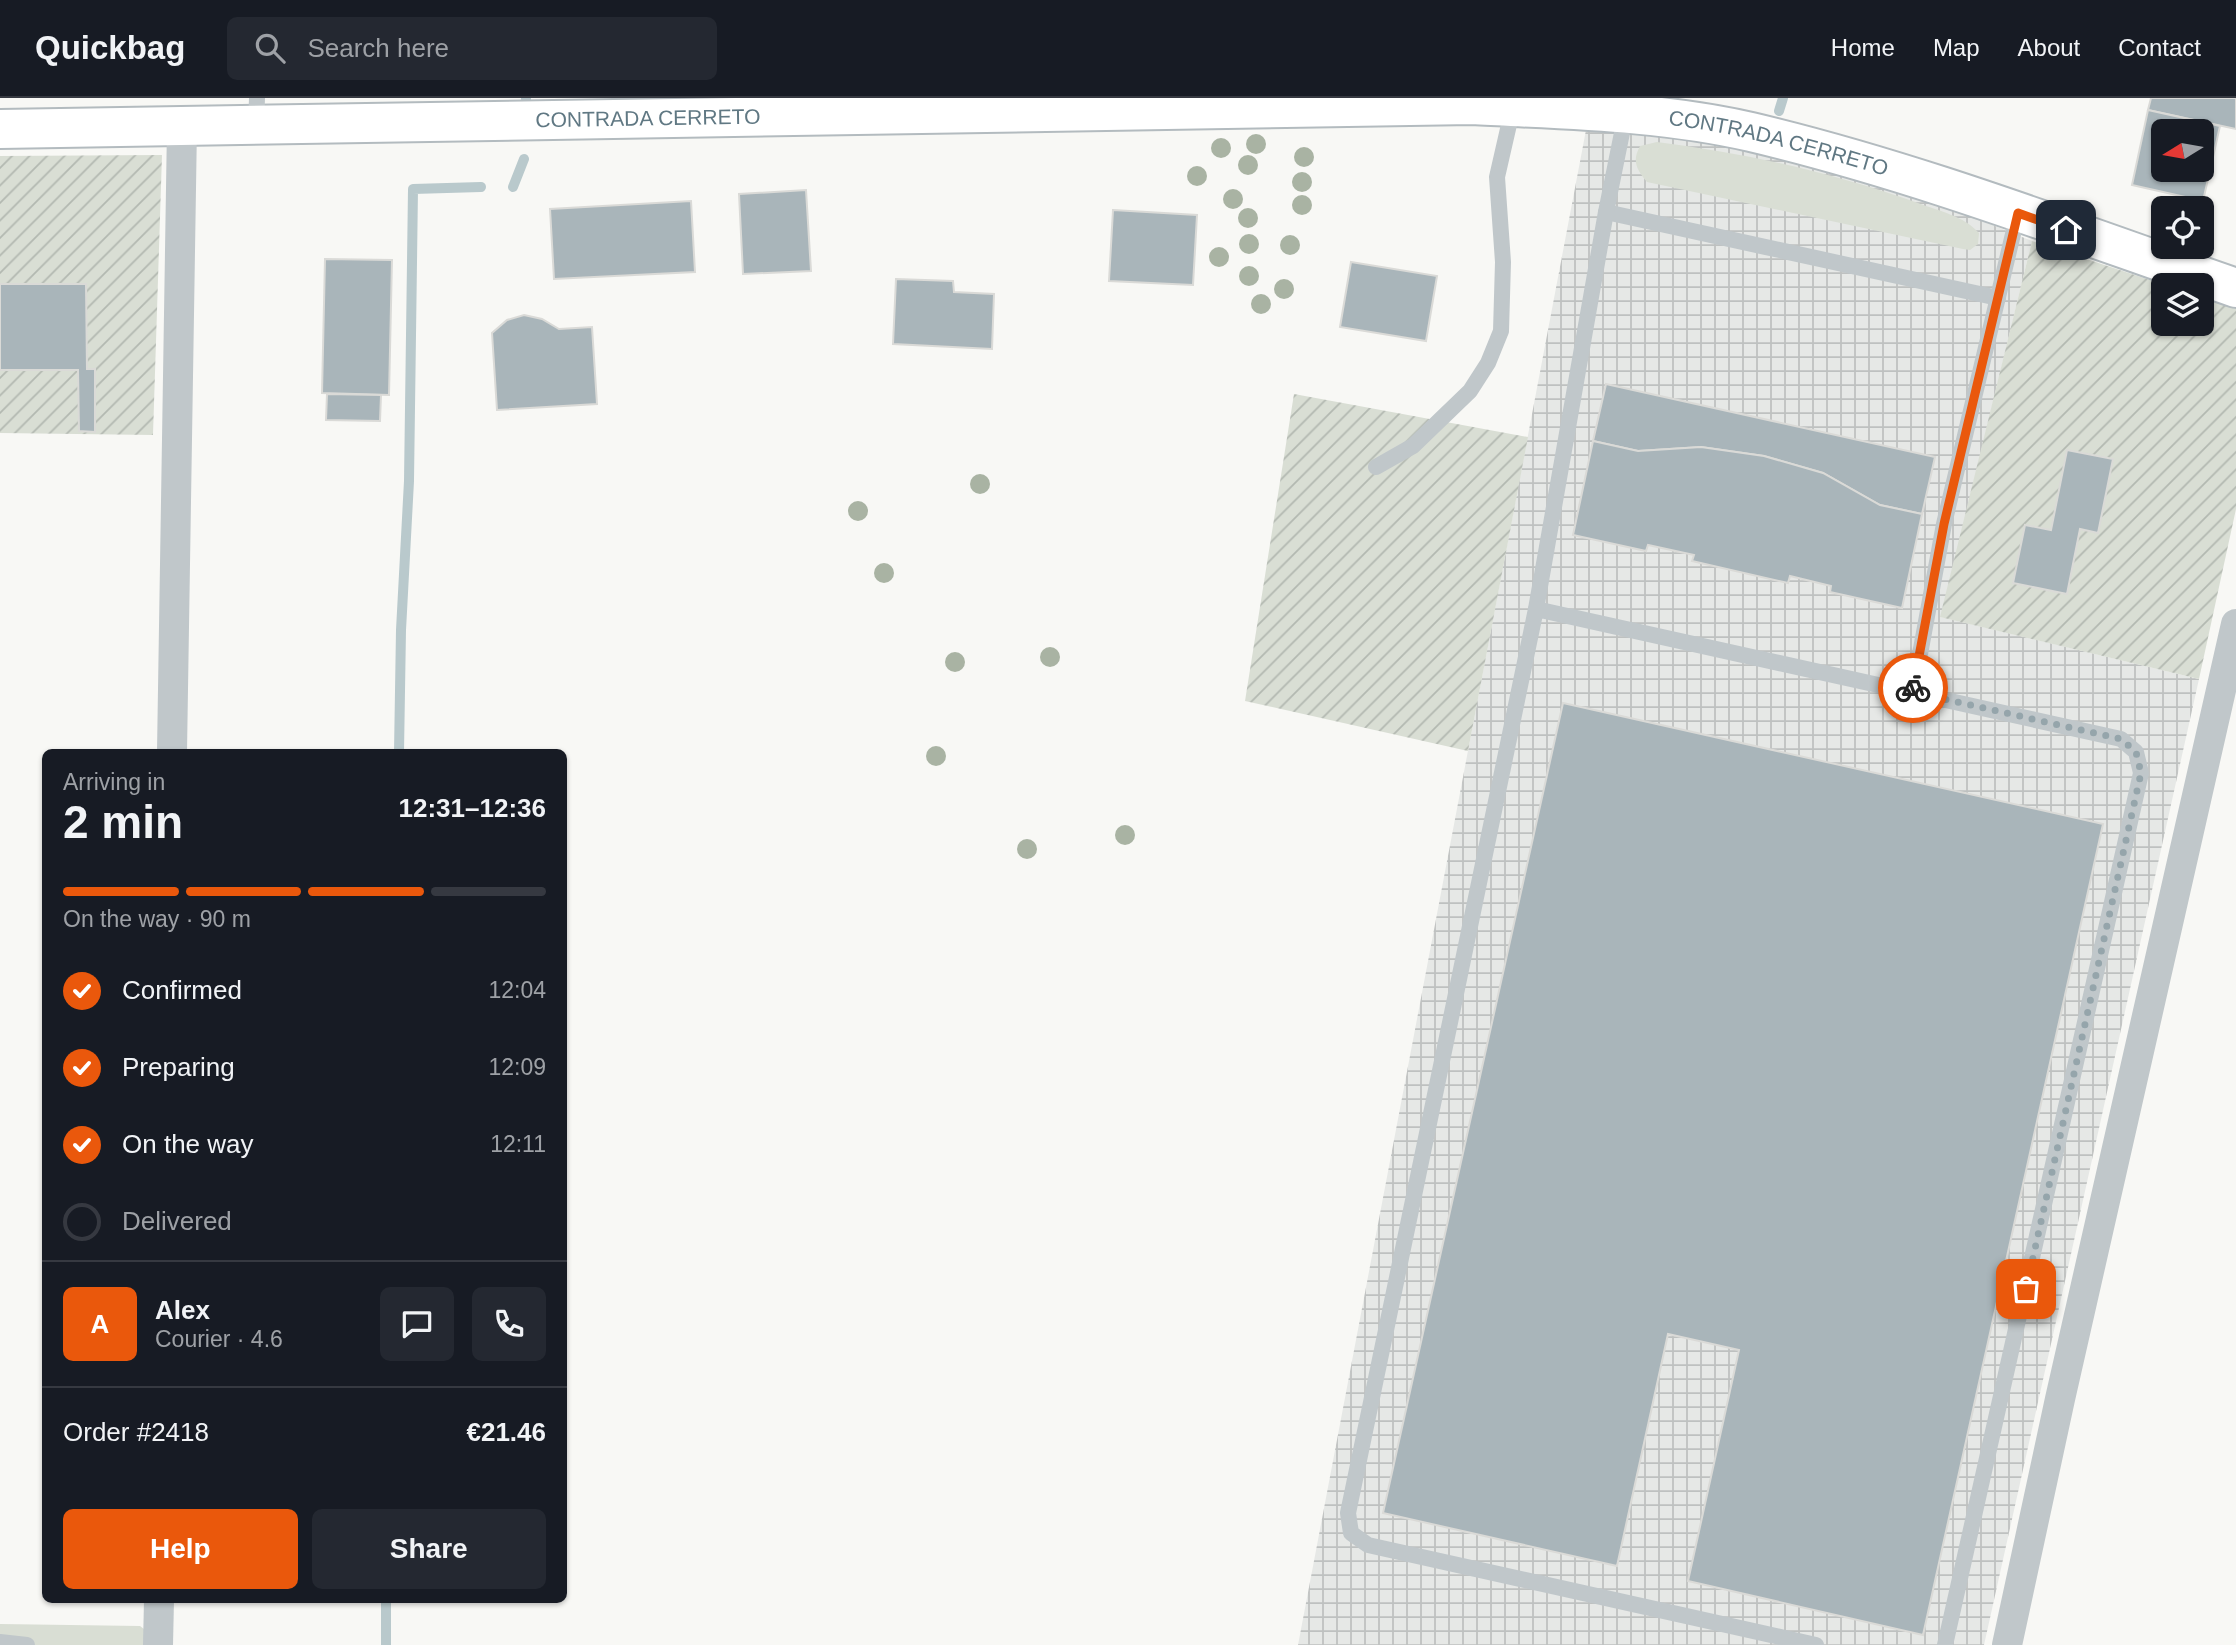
<!DOCTYPE html>
<meta charset="utf-8">
<style>
body{margin:0;font-family:Helvetica,sans-serif;background:#242831;color:#f1f3f6;height:100vh;display:flex;flex-direction:column;font-size:26px;white-space:nowrap}
*{box-sizing:border-box;margin:0}
p{font-size:23px;color:#9ea1a6}
.icon{flex:none;width:38px;height:38px;fill:none;stroke:currentColor;stroke-width:2;stroke-linecap:round;stroke-linejoin:round}
.map{position:relative;flex:1;overflow:hidden}
.details{position:absolute;left:42px;top:651px;width:525px;height:854px;display:flex;flex-direction:column;background:#171b24;border-radius:10px;box-shadow:0 2px 5px #0004}
.details>*{flex:none}
.needle{width:46px;rotate:259deg}
.fabs{position:absolute;left:2151px;top:21px;display:grid;gap:14px}
.fabs a{display:grid;place-items:center;width:63px;height:63px;border-radius:10px;background:#171b24;box-shadow:0 2px 5px #0004;font-size:35px}
.pin{position:absolute;display:grid;place-items:center;width:60px;height:60px;color:#fff;margin:-30px;border-radius:14px;box-shadow:0 4px 10px #0006}
.courier{position:absolute;display:grid;place-items:center;width:70px;height:70px;margin:-35px;border:5px solid #ea580c;border-radius:50%;background:#fff;color:#222;box-shadow:0 2px 9px #0007}
.head em{font-style:normal;font-weight:600}
.head div{display:flex;flex-direction:column-reverse}
.head{display:flex;align-items:center;justify-content:space-between;height:119px;padding:0 21px}
h1{font-size:46px;font-weight:600;line-height:52px}
.bar{display:grid;grid-template-columns:repeat(4,1fr);gap:10px 7px;align-content:center;height:84px;padding:0 21px}
.bar i{height:9px;border-radius:5px;background:#363941}
.bar .selected{background:#ea580c}
.bar p{grid-column:span 4}
.line{display:flex;align-items:center;gap:18px;padding:0 21px;border-top:2px solid #363941}
.line div{flex:1}
.round{display:grid;place-items:center;flex:none;width:74px;height:74px;border-radius:10px;background:#242831}
ol{padding:0 21px;list-style:none}
li{display:flex;align-items:center;gap:21px;height:77px}
li p{margin-inline-start:auto}
li .icon{padding:7px;border-radius:50%;background:#ea580c;color:#fff;stroke-width:4}
li:last-child{color:#9ea1a6}
li i{width:38px;height:38px;border:4px solid #363941;border-radius:50%}
.primary-button{display:flex;gap:14px;margin-top:auto;padding:14px 21px}
.primary-button a{flex:1;height:80px;border-radius:10px;background:#ea580c;color:#fff;font-size:28px;font-weight:600;line-height:80px;text-align:center}
.primary-button a+a{background:#242831;color:#f1f3f6}
header{display:flex;align-items:center;gap:42px;box-sizing:border-box;height:98px;padding:0 35px;background:#171b24;border-bottom:2px solid #363941}
header strong{font-size:33px}
nav{display:flex;gap:38px;margin-inline-start:auto;font-size:24px}
.search{width:490px;height:63px;background:#242831;display:flex;align-items:center;gap:18px;box-sizing:border-box;padding:0 24px;border-radius:10px;color:#9ea1a6;font-size:26px}
.map>svg:first-child{display:block}
.industrial{fill:url(#industrial-grid)}
.grass{fill:#d9ded4}
.garden{fill:url(#garden-furrows)}
.lines{fill:none;stroke-linecap:round;stroke-linejoin:round}
.stream{stroke:#b9c9cc;stroke-width:10}
.building{fill:#a9b5ba;stroke:#dadad7;stroke-width:2;fill-rule:evenodd}
.secondary-casing{stroke:#b3bbbf;stroke-width:42}
.service{stroke:#c0c7ca;stroke-width:16}
.minor{stroke:#c0c7ca;stroke-width:30}
.secondary{stroke:#fff;stroke-width:38}
.tree{fill:#a9b3a3}
.done{stroke:#95a5ab;stroke-width:7;stroke-dasharray:0 12.6}
.route{stroke:#ea580c;stroke-width:9}
.labels{text-anchor:middle;stroke-width:7;stroke-linejoin:round;paint-order:stroke}
.street-label{font-size:21px;fill:#607883;stroke:#fff}
</style>
<header>
<strong>Quickbag</strong>
<div class="search"><svg class="icon" aria-label="search" viewBox="0 0 24 24"><circle cx="10" cy="10" r="6"/><path d="M15 15l6 6"/></svg>Search here</div>
<nav><a>Home</a><a>Map</a><a>About</a><a>Contact</a></nav>
</header>
<div class="map">
<svg width="2236" height="1547" viewBox="0 0 2236 1547">
<defs>
<pattern id="industrial-grid" width="8" height="8" patternUnits="userSpaceOnUse" patternTransform="scale(1.75)"><rect width="8" height="8" fill="#e6e8e6"/><path d="M0 4h8M4 0v8" fill="none" stroke="#bec1c0"/></pattern>
<pattern id="garden-furrows" width="10" height="10" patternUnits="userSpaceOnUse" patternTransform="scale(1.75)"><rect width="10" height="10" fill="#d9ded4"/><path d="M-1 1l2-2M0 10L10 0M9 11l2-2" fill="none" stroke="#b3b9b1"/></pattern>
</defs>
<rect width="100%" height="100%" fill="#f8f8f5"/>
<path class="industrial" d="M 1586,32 L 1660,37 L 1812,64 L 1953,111 L 2032,143 L 1941,519 L 2199,581 L 1984,1547 L 1298,1547 Z"/>
<g class="grass">
<path d="M 1657,44 C 1746,55 1833,75 1918,105 C 1939,113 1964,118 1979,135 L 1978,146 L 1970,152 L 1963,151 L 1647,84 C 1636,71 1632,63 1640,48 Z"/>
<path d="M 0,1526 L 140,1528 L 165,1547 L 0,1547 Z"/>
</g>
<g class="garden">
<path d="M 162,57 L 153,337 L 0,335 L 0,58 Z"/>
<path d="M 2032,143 L 2165,187 L 2163,187 L 2163,226 L 2202,226 L 2202,200 L 2236,211 L 2236,411 L 2199,581 L 1940,519 Z"/>
<path d="M 1294,296 L 1528,339 L 1468,653 L 1245,603 Z"/>
</g>
<g class="lines">
<g class="stream">
<path d="M 526,0 L 526,2"/>
<path d="M 1779,13 L 1783,0"/>
<path d="M 513,89 L 524,61"/>
<path d="M 399,654 L 401,532 L 409,383 L 413,91 L 481,89"/>
<path d="M 386,1547 L 386,1502"/>
</g>
</g>
<g class="building">
<path d="M 2151,0 L 2236,0 L 2236,31 L 2148,12 Z"/>
<path d="M 2148,12 L 2220,28 L 2203,103 L 2132,87 ZM 2163,33 L 2202,33 L 2202,72 L 2163,72 Z"/>
<path d="M 806,92 L 811,173 L 743,176 L 739,96 Z"/>
<path d="M 691,103 L 695,174 L 554,181 L 550,111 Z"/>
<path d="M 1113,112 L 1197,117 L 1193,187 L 1109,183 Z"/>
<path d="M 325,161 L 392,162 L 389,297 L 322,295 Z"/>
<path d="M 1351,164 L 1437,178 L 1426,243 L 1340,229 Z"/>
<path d="M 896,181 L 953,183 L 954,194 L 994,196 L 992,251 L 893,246 Z"/>
<path d="M 0,186 L 86,186 L 87,271 L 95,271 L 95,334 L 79,333 L 78,272 L 0,272 Z"/>
<path d="M 524,217 L 542,221 L 559,231 L 592,229 L 597,306 L 497,312 L 492,235 L 507,222 Z"/>
<path d="M 1606,286 L 1935,359 L 1922,416 L 1880,407 L 1823,375 L 1764,358 L 1701,349 L 1638,353 L 1593,343 Z"/>
<path d="M 327,296 L 381,297 L 380,323 L 326,322 Z"/>
<path d="M 1593,343 L 1638,353 L 1701,349 L 1764,358 L 1823,375 L 1880,407 L 1922,416 L 1902,510 L 1830,494 L 1831,488 L 1790,478 L 1788,485 L 1692,463 L 1694,457 L 1648,447 L 1646,453 L 1573,437 Z"/>
<path d="M 2067,352 L 2113,361 L 2098,435 L 2080,431 L 2067,496 L 2013,485 L 2025,427 L 2051,432 Z"/>
<path d="M 1563,605 L 2103,726 L 1923,1537 L 1688,1483 L 1739,1252 L 1668,1236 L 1617,1468 L 1383,1415 Z"/>
</g>
<g class="lines">
<g class="secondary-casing">
<g id="secondary">
<path id="s1" d="M 0,31 L 1472,7 C 1565,12 1660,13 1751,34 C 1916,73 2076,135 2236,190"/>
</g>
</g>
<g class="service">
<path d="M 256,27 L 257,0"/>
<path d="M 1606,114 L 1998,200"/>
<path d="M 1376,369 L 1413,348 L 1470,293 L 1488,265 L 1501,233 L 1503,164 L 1497,79 L 1513,9"/>
<path d="M 1536,511 L 1606,114 L 1626,15"/>
<path d="M 1913,594 L 1944,426 L 2018,115"/>
<path d="M 0,1544 L 27,1547"/>
<path d="M 1816,1547 L 1368,1447 L 1351,1435 L 1348,1415 L 1536,511 L 2121,641 L 2136,654 L 2141,675 L 1945,1547"/>
</g>
<g class="minor">
<path d="M 172,654 L 182,28"/>
<path d="M 158,1547 L 159,1502"/>
<path d="M 2007,1547 L 2060,1301 L 2236,526"/>
</g>
<use href="#secondary" class="secondary"/>
</g>
<g class="tree">
<circle cx="1256" cy="46" r="10"/>
<circle cx="1221" cy="50" r="10"/>
<circle cx="1304" cy="59" r="10"/>
<circle cx="1248" cy="67" r="10"/>
<circle cx="1197" cy="78" r="10"/>
<circle cx="1302" cy="84" r="10"/>
<circle cx="1233" cy="101" r="10"/>
<circle cx="1302" cy="107" r="10"/>
<circle cx="1248" cy="120" r="10"/>
<circle cx="1249" cy="146" r="10"/>
<circle cx="1290" cy="147" r="10"/>
<circle cx="1219" cy="159" r="10"/>
<circle cx="1249" cy="178" r="10"/>
<circle cx="1284" cy="191" r="10"/>
<circle cx="1261" cy="206" r="10"/>
<circle cx="980" cy="386" r="10"/>
<circle cx="858" cy="413" r="10"/>
<circle cx="884" cy="475" r="10"/>
<circle cx="1050" cy="559" r="10"/>
<circle cx="955" cy="564" r="10"/>
<circle cx="936" cy="658" r="10"/>
<circle cx="1125" cy="737" r="10"/>
<circle cx="1027" cy="751" r="10"/>
</g>
<g class="lines">
<path class="done" d="M 1913,590 L 1913,594 L 2121,641 L 2136,654 L 2141,675 L 2026,1191"/>
<path class="route" d="M 1913,590 L 1944,426 L 2018,115 L 2066,132"/>
</g>
<g class="labels">
<g class="street-label">
<text dy="7" stroke="none"><textPath href="#s1" startOffset="648">CONTRADA CERRETO</textPath></text>
<text dy="7" stroke="none"><textPath href="#s1" startOffset="1782">CONTRADA CERRETO</textPath></text>
</g>
</g>
</svg>
<div class="fabs">
<a><svg class="needle" viewBox="-14 -14 28 28"><path d="M0-13l5 13h-10z" fill="#e53935"/><path d="M0 13l5-13h-10z" fill="#9ea1a6"/></svg></a>
<a><svg class="icon" aria-label="locate" viewBox="0 0 24 24"><circle cx="12" cy="12" r="6"/><path d="M12 2v4M12 18v4M2 12h4M18 12h4"/></svg></a>
<a><svg class="icon" aria-label="layers" viewBox="0 0 24 24"><path d="M12 4l9 5-9 5-9-5zM3 14l9 5 9-5"/></svg></a>
</div>
<div class="pin" style="left:2026px;top:1191px;background:#ea580c"><svg class="icon" aria-label="bag" viewBox="0 0 24 24"><path d="M5 8h14l-1 12H6zM9 8a3 3 0 0 1 6 0"/></svg></div>
<div class="pin" style="left:2066px;top:132px;background:#1f2937"><svg class="icon" aria-label="home" viewBox="0 0 24 24"><path d="M3 11l9-7 9 7M6 9v11h12V9"/></svg></div>
<div class="courier" style="left:1913px;top:590px"><svg class="icon" aria-label="bike" viewBox="0 0 24 24"><circle cx="6" cy="16" r="4"/><circle cx="18" cy="16" r="4"/><path d="M6 16l4-8h5l3 8M10 8l3 8H6M13 5h3"/></svg></div>
<section class="details">
<div class="head"><div><h1>2 min</h1><p>Arriving in</p></div><em>12:31–12:36</em></div>
<div class="bar"><i class="selected"></i><i class="selected"></i><i class="selected"></i><i></i><p>On the way · 90 m</p></div>
<ol>
<li><svg class="icon" aria-label="check" viewBox="0 0 24 24"><path d="M5 12l5 5 9-10"/></svg>Confirmed<p>12:04</p></li>
<li><svg class="icon" aria-label="check" viewBox="0 0 24 24"><path d="M5 12l5 5 9-10"/></svg>Preparing<p>12:09</p></li>
<li><svg class="icon" aria-label="check" viewBox="0 0 24 24"><path d="M5 12l5 5 9-10"/></svg>On the way<p>12:11</p></li>
<li><i></i>Delivered</li>
</ol>
<div class="line" style="height:126px"><b class="round" style="background:#ea580c;color:#fff">A</b><div><b>Alex</b><p>Courier · 4.6</p></div><a class="round"><svg class="icon" aria-label="chat" viewBox="0 0 24 24"><path d="M4 5h16v11H9l-5 4z"/></svg></a><a class="round"><svg class="icon" aria-label="phone" viewBox="0 0 24 24"><path d="M5 4h4l2 5-3 2q2 4 5 5l2-3 5 2v4C11 20 4 13 5 4z"/></svg></a></div>
<div class="line" style="height:91px"><div>Order #2418</div><b>€21.46</b></div>
<div class="primary-button"><a>Help</a><a>Share</a></div>
</section>
</div>
